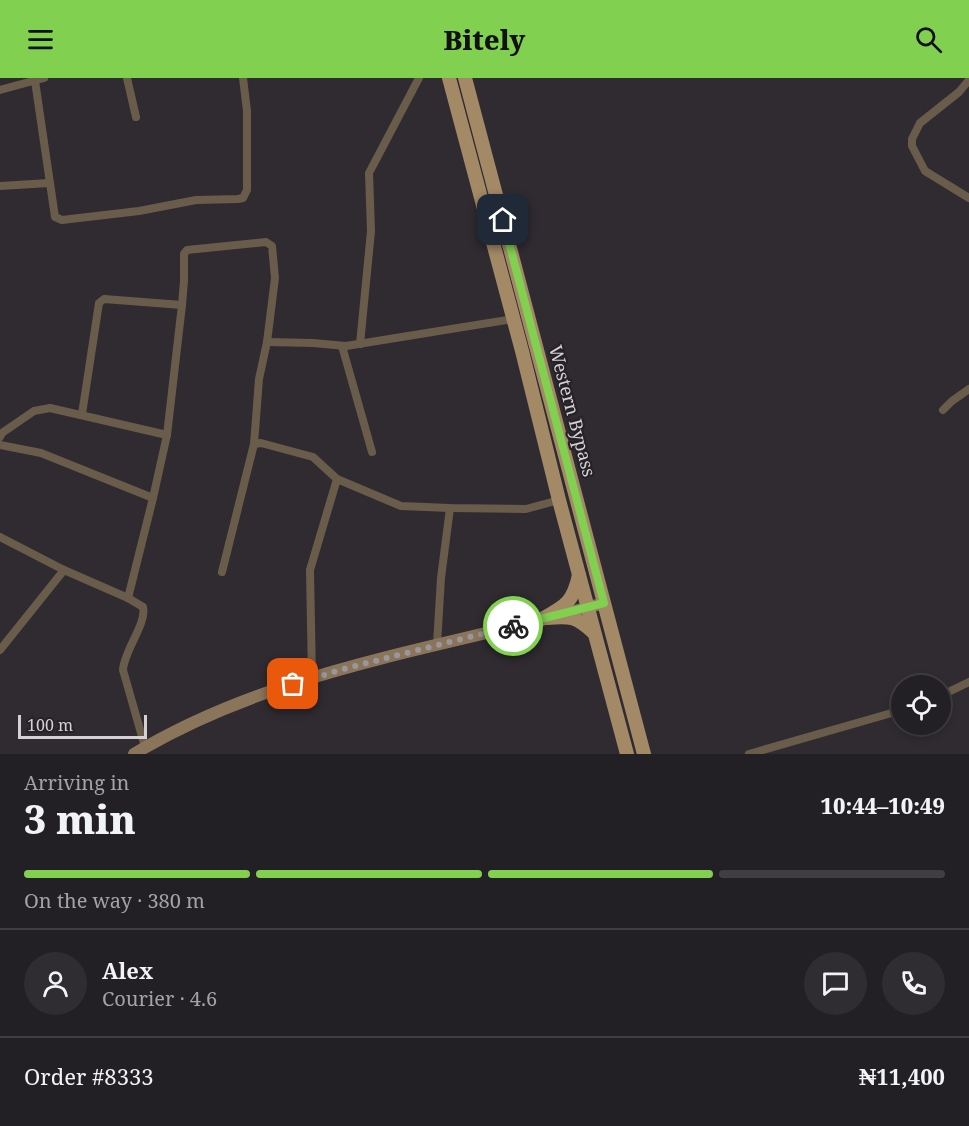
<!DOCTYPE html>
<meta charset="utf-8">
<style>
body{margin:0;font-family:"Noto Serif",serif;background:#2f2d32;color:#f1f3f6;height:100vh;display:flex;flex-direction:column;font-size:22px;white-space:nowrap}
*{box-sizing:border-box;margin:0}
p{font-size:20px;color:#a3a3a7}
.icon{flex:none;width:33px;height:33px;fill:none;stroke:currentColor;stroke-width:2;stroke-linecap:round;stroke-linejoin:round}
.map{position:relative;height:676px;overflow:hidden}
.drawer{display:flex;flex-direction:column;background:#232025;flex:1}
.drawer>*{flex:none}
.buttons{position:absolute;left:891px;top:597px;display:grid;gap:12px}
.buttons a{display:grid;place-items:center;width:60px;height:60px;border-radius:50%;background:#232025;box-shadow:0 3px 9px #0003,0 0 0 2px #403e42;font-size:30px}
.scale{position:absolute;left:18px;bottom:15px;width:129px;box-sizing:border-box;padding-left:6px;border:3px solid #d4d1d5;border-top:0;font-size:16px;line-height:21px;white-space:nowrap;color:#d4d1d5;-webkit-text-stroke:4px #262227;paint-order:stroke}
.pin{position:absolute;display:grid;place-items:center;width:51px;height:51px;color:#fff;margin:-26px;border-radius:12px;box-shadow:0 3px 9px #0006}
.courier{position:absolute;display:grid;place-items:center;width:60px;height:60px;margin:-30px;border:4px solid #81d050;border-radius:50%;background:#fff;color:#222;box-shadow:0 2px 8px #0007}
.head em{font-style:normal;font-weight:800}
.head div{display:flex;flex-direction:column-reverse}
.head{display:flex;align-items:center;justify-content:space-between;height:102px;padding:0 24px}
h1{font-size:39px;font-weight:800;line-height:45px}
.bar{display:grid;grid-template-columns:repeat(4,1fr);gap:9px 6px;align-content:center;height:72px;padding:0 24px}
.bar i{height:8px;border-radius:4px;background:#403e42}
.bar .on{background:#81d050}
.bar p{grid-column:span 4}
.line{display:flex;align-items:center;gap:15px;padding:0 24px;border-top:2px solid #403e42}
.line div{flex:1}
.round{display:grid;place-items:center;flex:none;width:63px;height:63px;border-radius:32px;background:#2f2d32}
header{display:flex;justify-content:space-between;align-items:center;height:78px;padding:0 24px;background:#81d050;color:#111;font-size:27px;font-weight:800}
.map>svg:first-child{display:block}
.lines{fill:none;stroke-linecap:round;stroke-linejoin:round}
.street{stroke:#695c4b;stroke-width:8}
.secondary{stroke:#8a755b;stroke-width:12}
.primary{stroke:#a38966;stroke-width:14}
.done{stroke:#9a979c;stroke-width:6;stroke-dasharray:0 10.8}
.route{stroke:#81d050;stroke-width:8}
.labels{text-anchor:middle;stroke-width:4.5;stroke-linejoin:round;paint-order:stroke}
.street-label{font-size:18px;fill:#d4d1d5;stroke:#262227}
</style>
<header><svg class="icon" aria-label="menu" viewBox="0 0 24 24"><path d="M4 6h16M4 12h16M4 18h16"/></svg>Bitely<svg class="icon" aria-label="search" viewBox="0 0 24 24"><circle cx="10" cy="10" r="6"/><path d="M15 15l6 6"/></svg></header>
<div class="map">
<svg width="969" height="676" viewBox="0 0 969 676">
<rect width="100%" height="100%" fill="#2f2b31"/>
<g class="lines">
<g class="street">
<path d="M 127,0 L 136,39"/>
<path d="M 969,2 L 959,14 L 920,45 L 912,61 L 912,68 L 925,93 L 969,120"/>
<path d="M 35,3 L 55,139 L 62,142 L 139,133 L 196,122 L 238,121 L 243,120 L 247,112 L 247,33 L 243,0"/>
<path d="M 0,12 L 44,0"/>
<path d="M 0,108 L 49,105"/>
<path d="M 267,264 L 313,265 L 346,268 L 513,241"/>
<path d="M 360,266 L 371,153 L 369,95 L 419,0"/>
<path d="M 342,268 L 372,374"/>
<path d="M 943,332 L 952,323 L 969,311"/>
<path d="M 82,336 L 99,225 L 104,221 L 182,227"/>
<path d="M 0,359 L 2,355 L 34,333 L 50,330 L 167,357"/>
<path d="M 254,366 L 261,365 L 313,379 L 337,401 L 401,428 L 450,430 L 526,431 L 559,422"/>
<path d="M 0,367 L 41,375 L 153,420"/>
<path d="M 0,459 L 64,492 L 128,520 L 143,529 C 147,546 124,572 123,592 L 145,669"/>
<path d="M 128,520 L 153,420 L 167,357 L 182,227 L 184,203 L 184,176 L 187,172 L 266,164 L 272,168 L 275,200 L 267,264 L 259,301 L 254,366 L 222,494"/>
<path d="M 437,566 L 441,500 L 450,430"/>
<path d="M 0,572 L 64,492"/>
<path d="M 312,600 L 310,492 L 337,401"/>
<path d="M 940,618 L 969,604"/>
<path d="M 749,676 L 902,632"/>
</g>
<path class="secondary" d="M 134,676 C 276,590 447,570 604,525"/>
<g class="primary">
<path d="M 449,0 L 522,273 L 559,422 L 627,676"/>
<path d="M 465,0 L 644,676"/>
<path d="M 547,540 C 570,538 576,538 594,555"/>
<path d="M 542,541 C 565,528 573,525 579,497"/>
</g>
</g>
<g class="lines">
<path class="done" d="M 293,606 L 351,589 L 513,548"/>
<path class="route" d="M 503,142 L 604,525 L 513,548"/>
</g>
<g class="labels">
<g class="street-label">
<text transform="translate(572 333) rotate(75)" y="6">Western Bypass</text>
</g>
</g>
</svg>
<div class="buttons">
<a><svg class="icon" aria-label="locate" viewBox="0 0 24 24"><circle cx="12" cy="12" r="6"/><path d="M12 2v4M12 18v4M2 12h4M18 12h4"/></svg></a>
</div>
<div class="scale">100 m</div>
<div class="pin" style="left:293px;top:606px;background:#ea580c"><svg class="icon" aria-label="bag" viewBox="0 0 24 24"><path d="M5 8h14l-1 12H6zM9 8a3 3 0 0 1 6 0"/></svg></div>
<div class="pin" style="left:503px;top:142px;background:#1f2937"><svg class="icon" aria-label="home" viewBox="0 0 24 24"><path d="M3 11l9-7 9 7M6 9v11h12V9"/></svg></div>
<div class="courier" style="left:513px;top:548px"><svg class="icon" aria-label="bike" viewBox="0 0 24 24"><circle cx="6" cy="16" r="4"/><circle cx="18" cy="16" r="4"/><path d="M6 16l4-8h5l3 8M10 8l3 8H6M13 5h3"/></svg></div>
</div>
<section class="drawer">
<div class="head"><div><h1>3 min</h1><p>Arriving in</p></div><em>10:44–10:49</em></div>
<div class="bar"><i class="on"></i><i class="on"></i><i class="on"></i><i></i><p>On the way · 380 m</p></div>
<div class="line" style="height:108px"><a class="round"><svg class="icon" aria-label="person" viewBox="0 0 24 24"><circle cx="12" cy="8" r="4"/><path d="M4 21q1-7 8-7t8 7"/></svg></a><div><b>Alex</b><p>Courier · 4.6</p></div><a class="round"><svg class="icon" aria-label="chat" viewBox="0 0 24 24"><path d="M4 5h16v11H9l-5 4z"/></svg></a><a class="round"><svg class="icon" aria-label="phone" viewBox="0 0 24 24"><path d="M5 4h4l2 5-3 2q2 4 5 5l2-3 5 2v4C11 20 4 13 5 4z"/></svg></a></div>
<div class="line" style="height:78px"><div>Order #8333</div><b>₦11,400</b></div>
</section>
